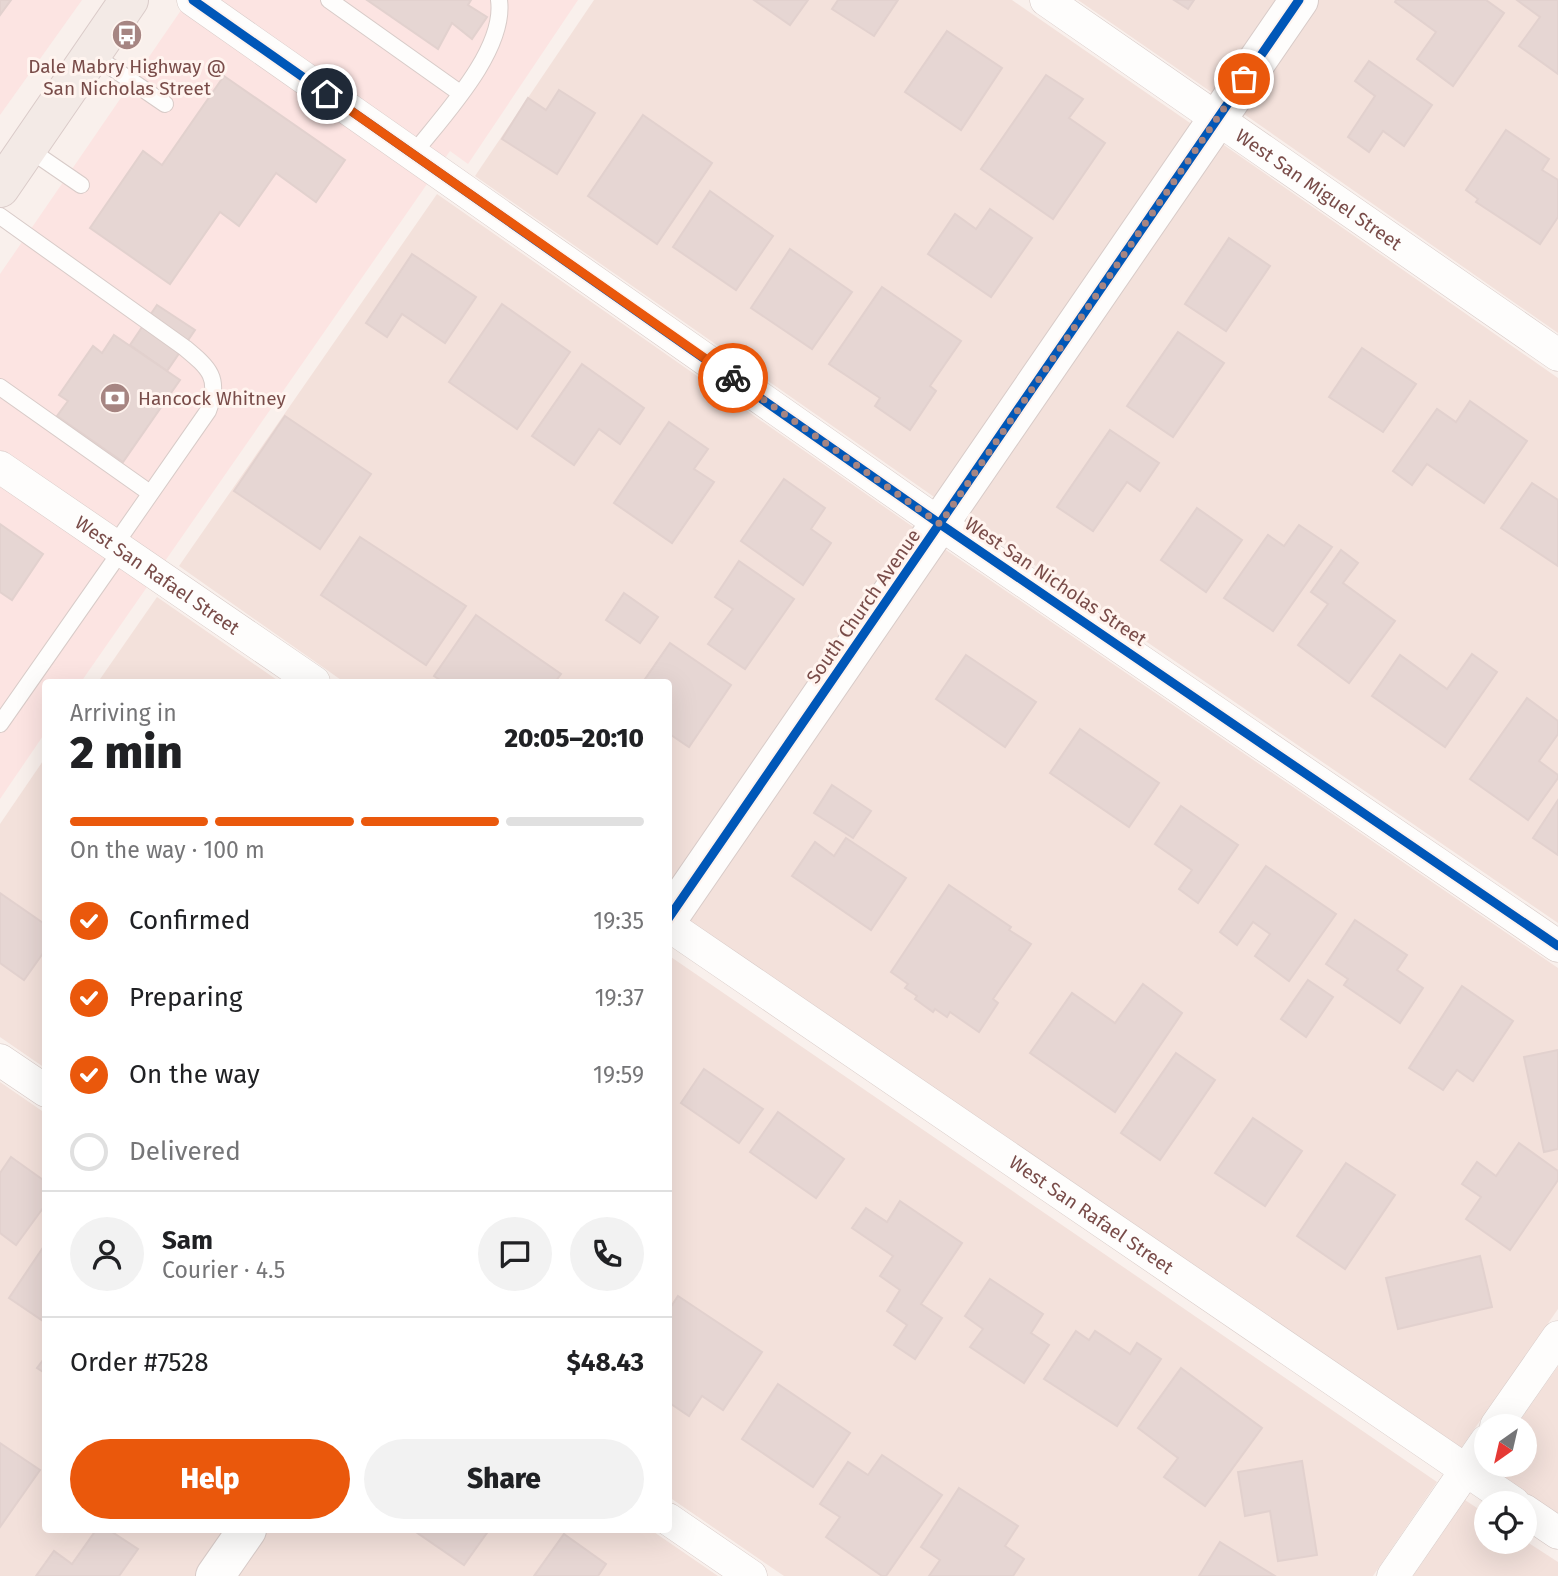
<!DOCTYPE html>
<meta charset="utf-8">
<style>
body{margin:0;font-family:"Fira Sans",sans-serif;background:#f2f2f2;color:#202124;height:100vh;display:flex;flex-direction:column;font-size:26px;white-space:nowrap}
*{box-sizing:border-box;margin:0}
p{font-size:23px;color:#757577}
.icon{flex:none;width:38px;height:38px;fill:none;stroke:currentColor;stroke-width:2;stroke-linecap:round;stroke-linejoin:round}
.map{position:relative;flex:1;overflow:hidden}
.details{position:absolute;left:42px;top:679px;width:630px;height:854px;display:flex;flex-direction:column;background:#fff;border-radius:7px;box-shadow:0 7px 28px #0002}
.details>*{flex:none}
.needle{width:46px;rotate:214deg}
.tools{position:absolute;left:1474px;top:1414px;display:grid;gap:14px}
.tools a{display:grid;place-items:center;width:63px;height:63px;border-radius:50%;background:#fff;box-shadow:0 7px 28px #0002;font-size:35px}
.pin{position:absolute;display:grid;place-items:center;width:60px;height:60px;color:#fff;margin:-30px;border:4px solid #fff;border-radius:50%;box-shadow:0 2px 7px #0007}
.courier{position:absolute;display:grid;place-items:center;width:70px;height:70px;margin:-35px;border:5px solid #ea580c;border-radius:50%;background:#fff;color:#222;box-shadow:0 2px 9px #0007}
.overview em{font-style:normal;font-weight:800}
.overview div{display:flex;flex-direction:column-reverse}
.overview{display:flex;align-items:center;justify-content:space-between;height:119px;padding:0 28px}
h1{font-size:46px;font-weight:800;line-height:52px}
.bar{display:grid;grid-template-columns:repeat(4,1fr);gap:10px 7px;align-content:center;height:84px;padding:0 28px}
.bar i{height:9px;border-radius:5px;background:#e0e0e0}
.bar .selected{background:#ea580c}
.bar p{grid-column:span 4}
.line{display:flex;align-items:center;gap:18px;padding:0 28px;border-top:2px solid #e0e0e0}
.line div{flex:1}
.round{display:grid;place-items:center;flex:none;width:74px;height:74px;border-radius:37px;background:#f2f2f2}
ol{padding:0 28px;list-style:none}
li{display:flex;align-items:center;gap:21px;height:77px}
li p{margin-inline-start:auto}
li .icon{padding:7px;border-radius:50%;background:#ea580c;color:#fff;stroke-width:4}
li:last-child{color:#757577}
li i{width:38px;height:38px;border:4px solid #e0e0e0;border-radius:50%}
.action{display:flex;gap:14px;margin-top:auto;padding:14px 28px}
.action a{flex:1;height:80px;border-radius:42px;background:#ea580c;color:#fff;font-size:28px;font-weight:800;line-height:80px;text-align:center}
.action a+a{background:#f2f2f2;color:#202124}
.map>svg:first-child{display:block}
.residential{fill:#f3e1db}
.commercial{fill:#fce4e2}
.building{fill:#e6d6d3;stroke:#e2d1ce;stroke-width:2}
.lines{fill:none;stroke-linecap:round;stroke-linejoin:round}
.service-casing{stroke:#d8cbc8;stroke-width:18}
.minor-casing{stroke:#d8cbc8;stroke-width:33}
.tertiary-casing{stroke:#d8cbc8;stroke-width:40}
.primary-casing{stroke:#dacbc9;stroke-width:40}
.service{stroke:#fefdfc;stroke-width:16}
.minor{stroke:#fefdfc;stroke-width:32}
.tertiary{stroke:#fefdfc;stroke-width:38}
.primary{stroke:#f3eae6;stroke-width:38}
.cycleway-casing{stroke:#fff4ef;stroke-width:13}
.cycleway{stroke:#0057b8;stroke-width:9}
.done{stroke:#a68582;stroke-width:7;stroke-dasharray:0 12.6}
.route{stroke:#ea580c;stroke-width:9}
.labels{text-anchor:middle;stroke-width:6;stroke-linejoin:round;paint-order:stroke}
.poi-label{font-size:19px;fill:#794c49;stroke:#fff4ef}
.street-label{font-size:19px;fill:#794c49;stroke:#fff4ef}
</style>
<div class="map">
<svg width="1558" height="1576" viewBox="0 0 1558 1576">
<rect width="100%" height="100%" fill="#f9f0ec"/>
<g class="residential">
<path d="M 594,0 L 1012,0 L 1193,125 L 937,499 L 475,176 Z"/>
<path d="M 1078,0 L 1278,0 L 1214,94 Z"/>
<path d="M 1318,0 L 1558,0 L 1558,333 L 1241,112 Z"/>
<path d="M 1221,143 L 1558,378 L 1558,923 L 964,517 Z"/>
<path d="M 437,194 L 916,529 L 669,889 L 668,682 L 344,682 L 179,566 Z"/>
<path d="M 943,548 L 1558,968 L 1558,1309 L 1459,1451 L 686,922 Z"/>
<path d="M 157,597 L 280,682 L 98,682 Z"/>
<path d="M 45,758 L 45,1068 L 0,1037 L 0,824 Z"/>
<path d="M 668,955 L 1437,1482 L 1373,1576 L 784,1576 L 669,1497 Z"/>
<path d="M 0,1082 L 45,1113 L 46,1530 L 227,1530 L 195,1576 L 0,1576 Z"/>
<path d="M 1558,1366 L 1558,1518 L 1486,1470 L 1489,1465 L 1524,1465 L 1524,1426 L 1516,1426 Z"/>
<path d="M 1465,1500 L 1486,1514 L 1486,1542 L 1524,1542 L 1524,1540 L 1558,1562 L 1558,1576 L 1413,1576 Z"/>
<path d="M 267,1530 L 651,1530 L 718,1576 L 235,1576 Z"/>
</g>
<g class="commercial">
<path d="M 0,0 L 82,0 L 0,115 Z"/>
<path d="M 188,0 L 578,0 L 468,164 L 450,151 L 81,682 L 46,682 L 45,733 L 0,799 L 0,274 Z"/>
</g>
<g class="building">
<path d="M 0,0 L 11,0 L 0,15 Z"/>
<path d="M 367,0 L 471,0 L 468,5 L 487,17 L 472,39 L 452,23 L 438,49 Z"/>
<path d="M 754,0 L 808,0 L 790,25 Z"/>
<path d="M 838,0 L 898,0 L 874,36 L 832,9 Z"/>
<path d="M 1174,0 L 1194,0 L 1188,9 Z"/>
<path d="M 1396,0 L 1486,0 L 1504,13 L 1453,86 L 1417,59 L 1436,32 L 1395,2 Z"/>
<path d="M 1517,0 L 1558,0 L 1558,74 L 1519,46 L 1540,17 Z"/>
<path d="M 947,31 L 1002,68 L 961,130 L 905,92 Z"/>
<path d="M 1369,61 L 1432,105 L 1404,146 L 1383,131 L 1369,152 L 1348,137 L 1375,96 L 1355,81 Z"/>
<path d="M 1046,75 L 1083,99 L 1069,118 L 1105,143 L 1053,219 L 981,169 Z"/>
<path d="M 224,76 L 345,160 L 316,202 L 276,173 L 239,226 L 220,212 L 170,284 L 90,228 L 143,151 L 162,165 Z"/>
<path d="M 559,90 L 595,113 L 557,174 L 502,139 L 528,98 L 546,110 Z"/>
<path d="M 643,115 L 712,163 L 657,244 L 588,196 Z"/>
<path d="M 1506,130 L 1549,159 L 1542,170 L 1558,180 L 1558,217 L 1540,244 L 1476,202 L 1478,199 L 1466,190 Z"/>
<path d="M 710,191 L 773,236 L 736,290 L 673,247 Z"/>
<path d="M 990,209 L 1032,238 L 991,297 L 928,254 L 955,214 L 976,229 Z"/>
<path d="M 1229,238 L 1270,266 L 1226,331 L 1185,304 Z"/>
<path d="M 790,249 L 852,292 L 812,349 L 751,308 Z"/>
<path d="M 412,254 L 476,297 L 445,343 L 402,314 L 387,337 L 366,323 Z"/>
<path d="M 882,287 L 961,341 L 930,386 L 936,391 L 910,430 L 875,406 L 880,398 L 829,364 Z"/>
<path d="M 502,304 L 570,352 L 517,429 L 449,382 Z"/>
<path d="M 157,305 L 195,330 L 167,371 L 130,345 Z"/>
<path d="M 1178,332 L 1224,363 L 1173,437 L 1127,406 Z"/>
<path d="M 114,335 L 180,380 L 123,462 L 57,416 L 68,401 L 59,395 L 93,346 L 102,353 Z"/>
<path d="M 1362,348 L 1416,384 L 1383,432 L 1329,397 Z"/>
<path d="M 582,364 L 644,408 L 620,444 L 599,429 L 574,465 L 532,436 Z"/>
<path d="M 1470,401 L 1527,441 L 1484,503 L 1427,464 L 1412,485 L 1393,471 L 1437,409 L 1456,422 Z"/>
<path d="M 285,416 L 371,474 L 320,549 L 234,491 Z"/>
<path d="M 669,422 L 708,449 L 694,469 L 714,482 L 672,543 L 614,503 Z"/>
<path d="M 1110,430 L 1159,463 L 1140,491 L 1127,482 L 1093,531 L 1057,507 Z"/>
<path d="M 784,479 L 825,508 L 811,529 L 831,543 L 803,585 L 741,541 Z"/>
<path d="M 1532,483 L 1558,500 L 1558,566 L 1501,528 Z"/>
<path d="M 1197,508 L 1242,540 L 1206,592 L 1161,560 Z"/>
<path d="M 0,524 L 43,554 L 12,600 L 0,592 Z"/>
<path d="M 1299,525 L 1332,547 L 1273,631 L 1224,598 L 1268,535 L 1284,546 Z"/>
<path d="M 360,537 L 466,606 L 426,665 L 321,595 Z"/>
<path d="M 1341,550 L 1358,563 L 1343,583 L 1395,621 L 1349,683 L 1298,645 L 1328,604 L 1311,592 Z"/>
<path d="M 739,561 L 794,599 L 745,669 L 708,644 L 733,609 L 715,597 Z"/>
<path d="M 624,593 L 658,617 L 640,643 L 606,620 Z"/>
<path d="M 476,615 L 561,674 L 555,682 L 443,682 L 434,676 Z"/>
<path d="M 670,643 L 731,685 L 689,747 L 668,733 L 668,682 L 643,682 Z"/>
<path d="M 1472,654 L 1497,672 L 1445,747 L 1372,696 L 1400,655 L 1447,689 Z"/>
<path d="M 966,655 L 1036,702 L 1005,747 L 936,699 Z"/>
<path d="M 1527,698 L 1558,721 L 1558,734 L 1539,761 L 1558,775 L 1558,778 L 1528,820 L 1470,779 Z"/>
<path d="M 1080,729 L 1159,783 L 1129,827 L 1050,773 Z"/>
<path d="M 832,785 L 871,811 L 853,838 L 814,813 Z"/>
<path d="M 1558,800 L 1558,855 L 1533,838 Z"/>
<path d="M 1181,806 L 1238,845 L 1198,903 L 1179,889 L 1192,870 L 1155,844 Z"/>
<path d="M 846,838 L 906,878 L 871,930 L 792,876 L 815,842 L 834,856 Z"/>
<path d="M 1266,866 L 1336,914 L 1289,981 L 1255,956 L 1270,934 L 1253,922 L 1237,945 L 1220,932 Z"/>
<path d="M 949,885 L 1011,927 L 1009,930 L 1031,944 L 993,999 L 998,1003 L 979,1032 L 950,1012 L 947,1017 L 935,1009 L 933,1012 L 915,999 L 917,996 L 905,988 L 908,984 L 891,972 Z"/>
<path d="M 0,893 L 46,925 L 46,949 L 24,980 L 0,963 Z"/>
<path d="M 1355,920 L 1407,955 L 1397,970 L 1423,988 L 1400,1023 L 1344,985 L 1348,979 L 1326,964 Z"/>
<path d="M 1308,980 L 1333,997 L 1306,1037 L 1281,1019 Z"/>
<path d="M 1143,984 L 1182,1013 L 1115,1112 L 1030,1053 L 1072,993 L 1115,1023 Z"/>
<path d="M 1462,986 L 1513,1021 L 1473,1081 L 1457,1070 L 1443,1090 L 1409,1068 Z"/>
<path d="M 1558,1050 L 1558,1149 L 1544,1152 L 1524,1057 Z"/>
<path d="M 1176,1053 L 1215,1080 L 1160,1160 L 1121,1133 Z"/>
<path d="M 704,1069 L 763,1109 L 739,1143 L 681,1103 Z"/>
<path d="M 778,1112 L 844,1159 L 816,1198 L 750,1152 Z"/>
<path d="M 1253,1118 L 1302,1151 L 1265,1206 L 1215,1173 Z"/>
<path d="M 1519,1143 L 1558,1171 L 1558,1180 L 1510,1250 L 1466,1219 L 1481,1197 L 1462,1184 L 1477,1162 L 1496,1176 Z"/>
<path d="M 11,1157 L 46,1182 L 46,1204 L 16,1245 L 0,1233 L 0,1173 Z"/>
<path d="M 1346,1163 L 1395,1195 L 1345,1269 L 1297,1236 Z"/>
<path d="M 900,1201 L 962,1243 L 921,1304 L 942,1318 L 915,1359 L 894,1345 L 907,1325 L 887,1311 L 900,1290 L 880,1276 L 893,1256 L 852,1228 L 866,1208 L 887,1222 Z"/>
<path d="M 46,1243 L 46,1323 L 9,1298 Z"/>
<path d="M 1480,1256 L 1492,1307 L 1398,1329 L 1386,1278 Z"/>
<path d="M 990,1279 L 1043,1314 L 1031,1333 L 1049,1345 L 1024,1383 L 970,1347 L 983,1329 L 965,1316 Z"/>
<path d="M 678,1296 L 762,1352 L 723,1410 L 702,1396 L 689,1416 L 668,1402 L 668,1311 Z"/>
<path d="M 1076,1331 L 1089,1340 L 1095,1331 L 1130,1354 L 1137,1343 L 1161,1359 L 1117,1426 L 1044,1379 Z"/>
<path d="M 46,1356 L 46,1374 L 37,1368 Z"/>
<path d="M 1181,1368 L 1262,1428 L 1205,1506 L 1164,1477 L 1178,1458 L 1138,1428 Z"/>
<path d="M 778,1384 L 850,1433 L 813,1487 L 742,1439 Z"/>
<path d="M 0,1443 L 40,1470 L 0,1527 Z"/>
<path d="M 882,1455 L 942,1495 L 886,1576 L 882,1576 L 826,1537 L 840,1517 L 820,1504 L 848,1462 L 868,1475 Z"/>
<path d="M 1302,1461 L 1317,1555 L 1278,1561 L 1270,1511 L 1245,1516 L 1238,1472 Z"/>
<path d="M 959,1488 L 1018,1526 L 1005,1546 L 1024,1559 L 1013,1576 L 929,1576 L 940,1560 L 921,1547 Z"/>
<path d="M 96,1530 L 109,1530 L 138,1549 L 119,1576 L 36,1576 L 54,1551 L 72,1564 Z"/>
<path d="M 413,1530 L 489,1530 L 464,1565 Z"/>
<path d="M 564,1534 L 606,1564 L 598,1576 L 534,1576 Z"/>
<path d="M 1220,1542 L 1275,1576 L 1199,1576 Z"/>
</g>
<g class="lines">
<g class="service-casing">
<g id="service">
<path d="M 329,0 L 460,93"/>
<path d="M 92,54 L 165,104"/>
<path d="M 27,148 L 81,185"/>
<path d="M 413,154 C 443,116 506,50 499,0"/>
<path d="M 0,216 L 185,348 C 209,368 221,378 208,411 L 114,546"/>
<path d="M 0,387 L 150,493"/>
<path d="M 0,724 L 121,551"/>
</g>
</g>
<g class="minor-casing">
<g id="minor">
<path d="M 193,0 L 940,524 L 1558,946"/>
<path id="s1" d="M 1046,0 L 1558,355"/>
<path id="s2" d="M 0,467 L 314,682"/>
<path id="s3" d="M 668,925 L 1514,1503"/>
<path d="M 0,1060 L 46,1091"/>
<path d="M 1496,1426 L 1558,1337"/>
<path d="M 1524,1510 L 1558,1533"/>
<path d="M 668,1519 L 751,1576"/>
<path d="M 1393,1576 L 1486,1441"/>
</g>
</g>
<g class="tertiary-casing">
<g id="tertiary">
<path d="M 668,919 L 1299,0"/>
<path d="M 215,1576 L 247,1530"/>
</g>
</g>
<g class="primary-casing">
<path id="primary" d="M 0,188 L 129,0"/>
</g>
<use href="#service" class="service"/>
<use href="#minor" class="minor"/>
<use href="#tertiary" class="tertiary"/>
<use href="#primary" class="primary"/>
<g class="cycleway-casing">
<g id="cycleway">
<path d="M 193,0 L 940,524 L 1558,946"/>
<path d="M 668,919 L 1299,0"/>
</g>
</g>
<use href="#cycleway" class="cycleway"/>
</g>
<g class="lines">
<path class="done" d="M 733,378 L 940,524 L 1244,79"/>
<path class="route" d="M 327,94 L 733,378"/>
</g>
<defs>
<g id="bus-disc" transform="scale(1.575)"><circle r="9.5" fill="#a68582" stroke="#fff4ef"/><path d="M-5-6H5V4H4V6H2V4H-2V6H-4V4H-5ZM-3.5-4V0h7V-4ZM-3.5 1.2v1.5H-2V1.2ZM2 1.2v1.5H3.5V1.2Z" fill="#fff"/></g>
<g id="bank-disc" transform="scale(1.575)"><circle r="9.5" fill="#a68582" stroke="#fff4ef"/><path d="M-6-4H6V4H-6ZM0-2.3a2.3 2.3 0 1 0 0 4.6a2.3 2.3 0 1 0 0-4.6Z" fill="#fff"/></g>
</defs>
<g fill-rule="evenodd">
<use href="#bus-disc" x="127" y="35"/>
<use href="#bank-disc" x="115" y="398"/>
</g>
<g class="labels">
<g class="poi-label">
<text x="127" y="73">Dale Mabry Highway @<tspan x="127" dy="22">San Nicholas Street</tspan></text>
<text x="138" y="405" text-anchor="start">Hancock Whitney</text>
</g>
<g class="street-label">
<text dy="7" stroke="none"><textPath href="#s1" startOffset="332">West San Miguel Street</textPath></text>
<text dy="7" stroke="none"><textPath href="#s2" startOffset="191">West San Rafael Street</textPath></text>
<text transform="translate(1056 581) rotate(34)" y="7">West San Nicholas Street</text>
<text transform="translate(863 606) rotate(-55)" y="7">South Church Avenue</text>
<text dy="7" stroke="none"><textPath href="#s3" startOffset="513">West San Rafael Street</textPath></text>
</g>
</g>
</svg>
<div class="tools">
<a><svg class="needle" viewBox="-14 -14 28 28"><path d="M0-13l5 13h-10z" fill="#e53935"/><path d="M0 13l5-13h-10z" fill="#757577"/></svg></a>
<a><svg class="icon" aria-label="locate" viewBox="0 0 24 24"><circle cx="12" cy="12" r="6"/><path d="M12 2v4M12 18v4M2 12h4M18 12h4"/></svg></a>
</div>
<div class="pin" style="left:1244px;top:79px;background:#ea580c"><svg class="icon" aria-label="bag" viewBox="0 0 24 24"><path d="M5 8h14l-1 12H6zM9 8a3 3 0 0 1 6 0"/></svg></div>
<div class="pin" style="left:327px;top:94px;background:#1f2937"><svg class="icon" aria-label="home" viewBox="0 0 24 24"><path d="M3 11l9-7 9 7M6 9v11h12V9"/></svg></div>
<div class="courier" style="left:733px;top:378px"><svg class="icon" aria-label="bike" viewBox="0 0 24 24"><circle cx="6" cy="16" r="4"/><circle cx="18" cy="16" r="4"/><path d="M6 16l4-8h5l3 8M10 8l3 8H6M13 5h3"/></svg></div>
<section class="details">
<div class="overview"><div><h1>2 min</h1><p>Arriving in</p></div><em>20:05–20:10</em></div>
<div class="bar"><i class="selected"></i><i class="selected"></i><i class="selected"></i><i></i><p>On the way · 100 m</p></div>
<ol>
<li><svg class="icon" aria-label="check" viewBox="0 0 24 24"><path d="M5 12l5 5 9-10"/></svg>Confirmed<p>19:35</p></li>
<li><svg class="icon" aria-label="check" viewBox="0 0 24 24"><path d="M5 12l5 5 9-10"/></svg>Preparing<p>19:37</p></li>
<li><svg class="icon" aria-label="check" viewBox="0 0 24 24"><path d="M5 12l5 5 9-10"/></svg>On the way<p>19:59</p></li>
<li><i></i>Delivered</li>
</ol>
<div class="line" style="height:126px"><a class="round"><svg class="icon" aria-label="person" viewBox="0 0 24 24"><circle cx="12" cy="8" r="4"/><path d="M4 21q1-7 8-7t8 7"/></svg></a><div><b>Sam</b><p>Courier · 4.5</p></div><a class="round"><svg class="icon" aria-label="chat" viewBox="0 0 24 24"><path d="M4 5h16v11H9l-5 4z"/></svg></a><a class="round"><svg class="icon" aria-label="phone" viewBox="0 0 24 24"><path d="M5 4h4l2 5-3 2q2 4 5 5l2-3 5 2v4C11 20 4 13 5 4z"/></svg></a></div>
<div class="line" style="height:91px"><div>Order #7528</div><b>$48.43</b></div>
<div class="action"><a>Help</a><a>Share</a></div>
</section>
</div>
